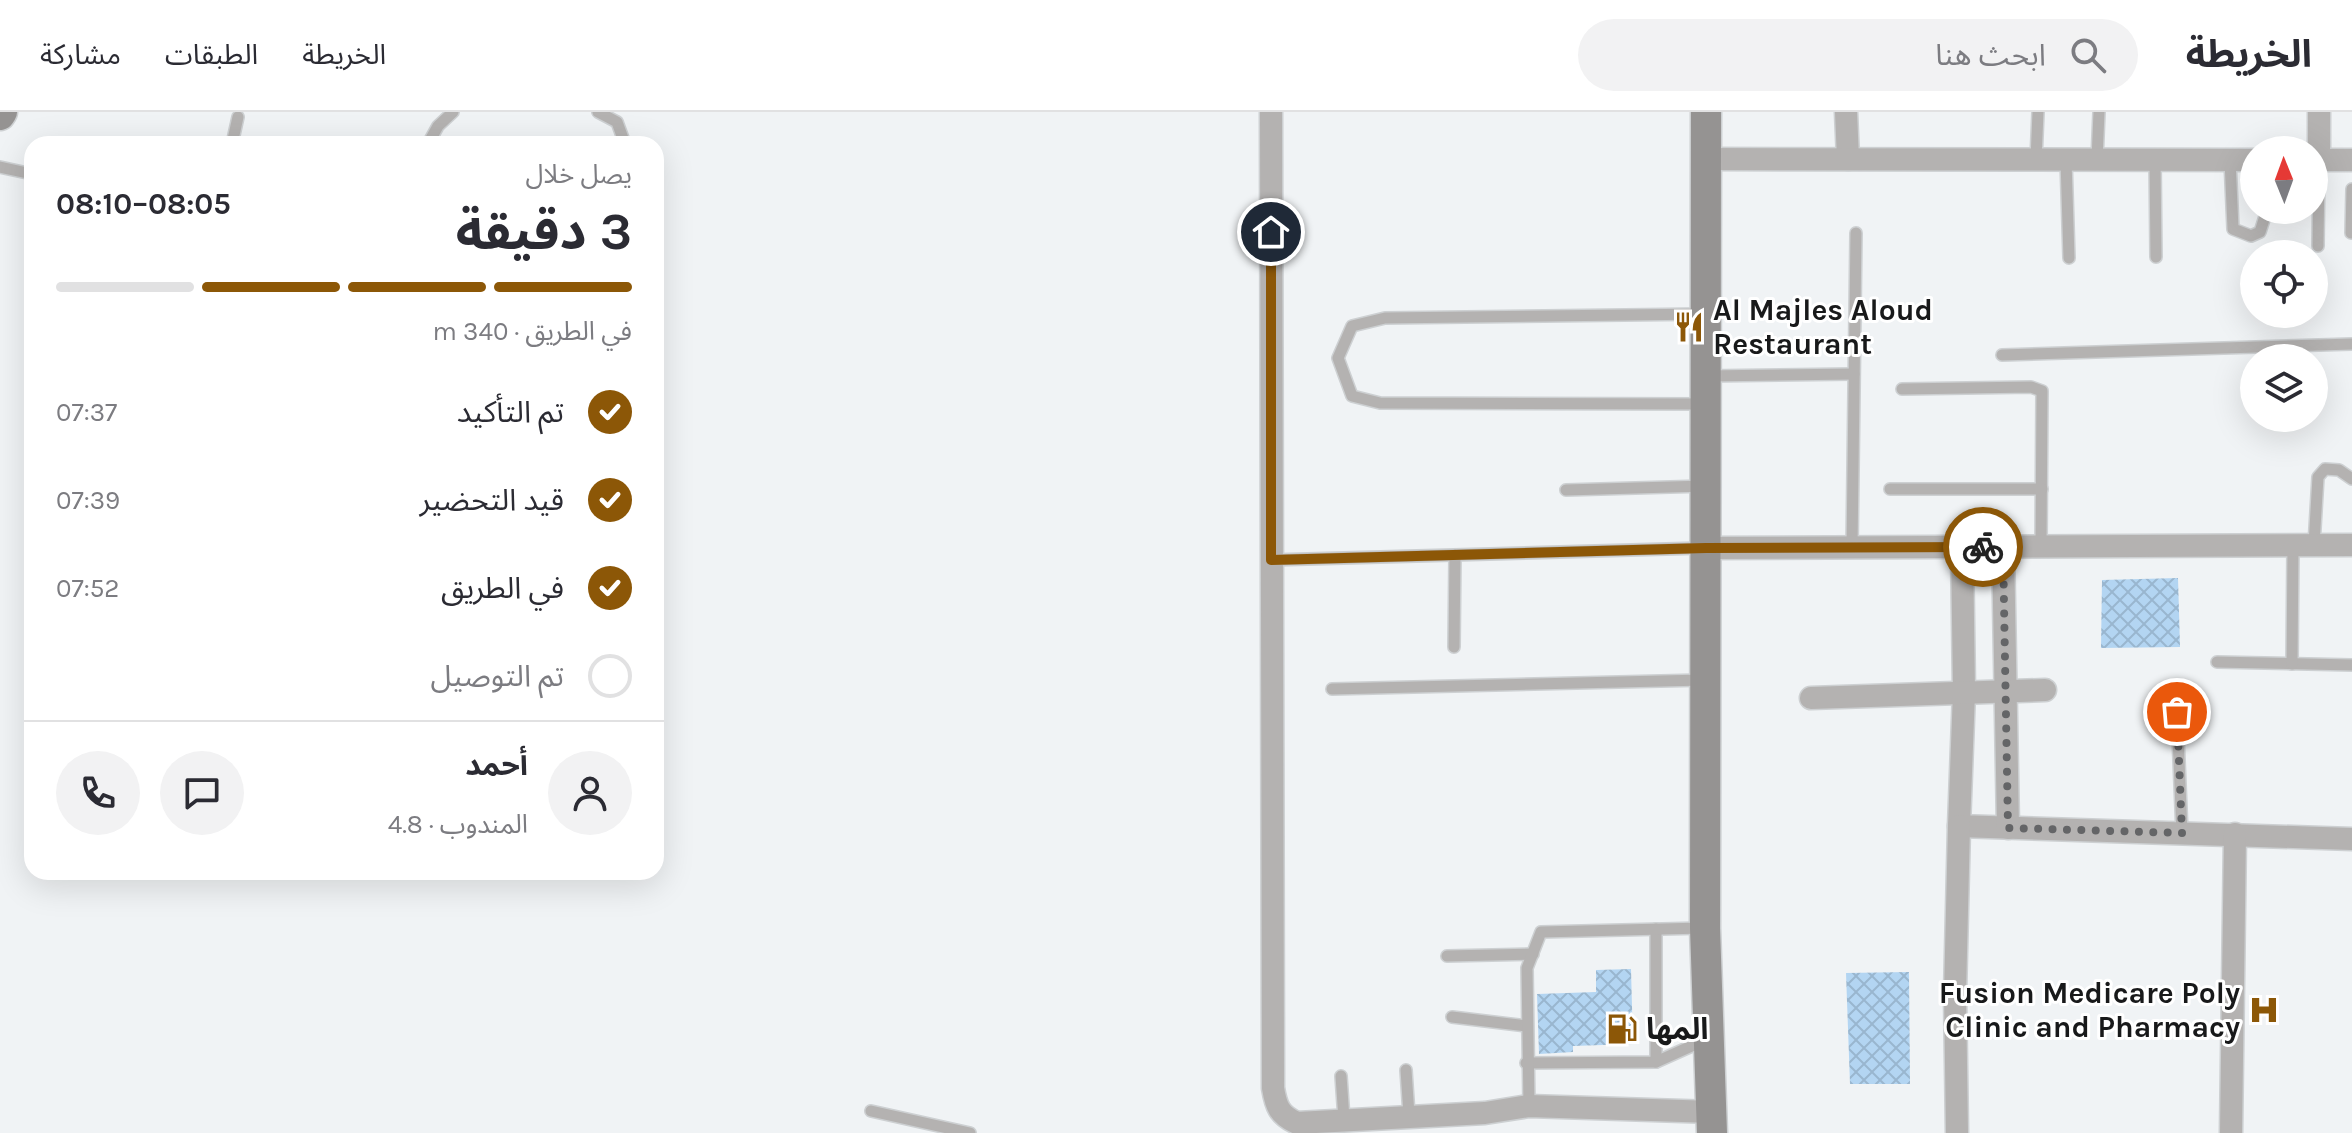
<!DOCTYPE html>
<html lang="ar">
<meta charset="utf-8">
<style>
body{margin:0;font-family:Karla,"Noto Sans Arabic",sans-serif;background:#f2f2f3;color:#2b2b33;direction:rtl;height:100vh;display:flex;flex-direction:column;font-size:30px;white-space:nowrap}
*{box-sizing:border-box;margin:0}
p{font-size:26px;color:#7c7c81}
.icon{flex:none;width:44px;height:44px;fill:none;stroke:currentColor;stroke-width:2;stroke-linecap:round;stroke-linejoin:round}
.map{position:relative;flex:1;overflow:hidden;direction:ltr}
.panel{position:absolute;left:24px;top:24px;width:640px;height:744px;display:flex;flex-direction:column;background:#fff;border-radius:24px;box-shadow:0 8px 32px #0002;direction:rtl}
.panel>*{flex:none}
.needle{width:52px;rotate:359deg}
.fabs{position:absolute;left:2240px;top:24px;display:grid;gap:16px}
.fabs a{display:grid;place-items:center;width:88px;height:88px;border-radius:50%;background:#fff;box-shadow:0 8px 32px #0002;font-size:40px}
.pin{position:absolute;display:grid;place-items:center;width:68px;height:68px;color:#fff;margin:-34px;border:4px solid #fff;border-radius:50%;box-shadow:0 2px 8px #0007}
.courier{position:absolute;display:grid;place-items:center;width:80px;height:80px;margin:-40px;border:6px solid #8c5707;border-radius:50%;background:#fff;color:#222;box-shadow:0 2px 10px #0007}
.headline em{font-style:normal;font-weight:700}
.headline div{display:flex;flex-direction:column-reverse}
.headline{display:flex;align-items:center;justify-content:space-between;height:136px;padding:0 32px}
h1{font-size:52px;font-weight:700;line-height:60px}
.bar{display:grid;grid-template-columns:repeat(4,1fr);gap:12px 8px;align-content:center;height:96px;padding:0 32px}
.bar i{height:10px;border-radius:6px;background:#e1e1e2}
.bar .active{background:#8c5707}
.bar p{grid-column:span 4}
.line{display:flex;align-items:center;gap:20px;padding:0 32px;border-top:2px solid #e1e1e2}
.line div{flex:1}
.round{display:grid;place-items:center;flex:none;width:84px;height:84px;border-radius:42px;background:#f2f2f3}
ol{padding:0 32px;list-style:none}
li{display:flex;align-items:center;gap:24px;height:88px}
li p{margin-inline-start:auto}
li .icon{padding:8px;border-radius:50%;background:#8c5707;color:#fff;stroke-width:4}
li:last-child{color:#7c7c81}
li i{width:44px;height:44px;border:4px solid #e1e1e2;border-radius:50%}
header{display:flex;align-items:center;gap:48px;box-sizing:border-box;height:112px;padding:0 40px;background:#fff;border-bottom:2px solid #e1e1e2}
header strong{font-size:38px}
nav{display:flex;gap:44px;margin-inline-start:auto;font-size:28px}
.search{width:560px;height:72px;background:#f2f2f3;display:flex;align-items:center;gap:20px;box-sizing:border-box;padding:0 28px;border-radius:44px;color:#7c7c81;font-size:30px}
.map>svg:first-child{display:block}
.building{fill:url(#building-cross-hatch)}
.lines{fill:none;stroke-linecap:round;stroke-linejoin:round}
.lane-casing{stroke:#cdd0d2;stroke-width:14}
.street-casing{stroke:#cdd0d2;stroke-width:25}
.secondary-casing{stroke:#cdd0d2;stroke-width:33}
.lane{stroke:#b4b2b1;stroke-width:11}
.street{stroke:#b4b2b1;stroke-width:22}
.secondary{stroke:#959392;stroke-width:30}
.done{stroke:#646567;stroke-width:8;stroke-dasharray:0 14.4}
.route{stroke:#8c5707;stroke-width:10}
.labels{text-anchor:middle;stroke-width:6;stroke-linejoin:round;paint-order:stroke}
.poi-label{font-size:30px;font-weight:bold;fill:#18191a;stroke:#fff;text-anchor:start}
</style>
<header>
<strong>الخريطة</strong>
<div class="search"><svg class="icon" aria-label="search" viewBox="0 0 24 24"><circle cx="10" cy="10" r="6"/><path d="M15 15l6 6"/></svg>ابحث هنا</div>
<nav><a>الخريطة</a><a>الطبقات</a><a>مشاركة</a></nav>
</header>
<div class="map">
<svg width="2352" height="1021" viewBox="0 0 2352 1021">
<defs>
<pattern id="building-cross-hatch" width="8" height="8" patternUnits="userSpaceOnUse" patternTransform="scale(2)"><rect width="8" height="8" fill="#b3d5f2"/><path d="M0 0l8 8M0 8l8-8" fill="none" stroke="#99b6cf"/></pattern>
</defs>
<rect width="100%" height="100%" fill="#f0f3f5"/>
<g class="building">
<path d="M 2178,466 L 2180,535 L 2101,536 L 2102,468 Z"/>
<path d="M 1631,857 L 1633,932 L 1573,934 L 1573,940 L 1539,942 L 1537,882 L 1596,880 L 1596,858 Z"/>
<path d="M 1909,860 L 1910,972 L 1850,972 L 1846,861 Z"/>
</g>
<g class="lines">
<g class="lane-casing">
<g id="lane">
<path d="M 598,0 L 617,10 L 625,32"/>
<path d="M 232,32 L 238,5"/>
<path d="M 428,32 L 438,14 L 453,0"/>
<path d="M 2036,48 L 2038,0"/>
<path d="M 2066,48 L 2069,146"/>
<path d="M 2097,48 L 2099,0"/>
<path d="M 2155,48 L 2156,145"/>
<path d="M 2230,48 L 2233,117 L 2251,124 L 2260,120 L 2267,98"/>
<path d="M 0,55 L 32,62"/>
<path d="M 2351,121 L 2352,77"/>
<path d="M 2318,134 L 2319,48"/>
<path d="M 2002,243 L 2352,232"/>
<path d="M 1707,264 L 1854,262"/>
<path d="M 1902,277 L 2031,275 L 2042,279 L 2041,435"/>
<path d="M 1704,292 L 1380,291 L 1352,284 L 1338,246 L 1352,214 L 1385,206 L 1705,202"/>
<path d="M 1890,377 L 2042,377"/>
<path d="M 1566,378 L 1705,374"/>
<path d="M 2314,433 L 2318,365 L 2325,357 L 2339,358 L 2352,367"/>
<path d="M 1852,436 L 1856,121"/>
<path d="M 1271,448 L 1702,436"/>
<path d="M 1454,535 L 1455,443"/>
<path d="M 2217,550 L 2352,553"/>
<path d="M 2292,552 L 2293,433"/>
<path d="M 1332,577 L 1703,568"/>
<path d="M 2177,600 L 2182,721"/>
<path d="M 1447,844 L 1533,842"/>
<path d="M 1452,905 L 1527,914"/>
<path d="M 1656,950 L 1705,928"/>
<path d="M 1526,951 L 1656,950 L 1656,817"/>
<path d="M 1406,958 L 1409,1003"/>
<path d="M 1341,964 L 1344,1007"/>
<path d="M 1529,994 L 1527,856 L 1541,820 L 1703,816"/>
<path d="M 871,999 L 970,1021"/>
</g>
</g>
<g class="street-casing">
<g id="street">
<path d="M 1271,0 L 1273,976 C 1276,994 1279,1003 1297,1011 L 1485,1001 L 1529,994 L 1713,1000"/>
<path d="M 1846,0 L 1848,47"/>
<path d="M 2319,0 L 2319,48"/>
<path d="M 1706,47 L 2254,48"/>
<path d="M 2314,48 L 2352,48"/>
<path d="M 1962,435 L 1964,580 L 1959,714 L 2352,727"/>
<path d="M 2003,435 L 2008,716"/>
<path d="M 1706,436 L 2352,433"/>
<path d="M 1811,586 L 2045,578"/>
<path d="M 1957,1021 L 1955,882 L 1959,714"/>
<path d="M 2231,1021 L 2235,722"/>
</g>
</g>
<g class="secondary-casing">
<g id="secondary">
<path d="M 1706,0 L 1705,816 L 1712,1021"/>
<path d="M 0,3 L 2,0"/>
</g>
</g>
<use href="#lane" class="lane"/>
<use href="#street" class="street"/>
<use href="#secondary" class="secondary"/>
</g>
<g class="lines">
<path class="done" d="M 1983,435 L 2003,435 L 2008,716 L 2182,721 L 2177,600"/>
<path class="route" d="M 1271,120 L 1271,448 L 1706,436 L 1983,435"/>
</g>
<defs>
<g id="restaurant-bare" transform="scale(2.4)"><path d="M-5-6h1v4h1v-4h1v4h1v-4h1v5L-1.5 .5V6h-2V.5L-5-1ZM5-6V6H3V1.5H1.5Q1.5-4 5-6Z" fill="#8c5707" stroke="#fff" stroke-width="2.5" paint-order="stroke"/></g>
<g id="hospital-bare" transform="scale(2.4)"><path d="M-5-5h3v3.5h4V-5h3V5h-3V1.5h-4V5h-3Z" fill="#8c5707" stroke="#fff" stroke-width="2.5" paint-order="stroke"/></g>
<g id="fuel-bare" transform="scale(2.4)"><path d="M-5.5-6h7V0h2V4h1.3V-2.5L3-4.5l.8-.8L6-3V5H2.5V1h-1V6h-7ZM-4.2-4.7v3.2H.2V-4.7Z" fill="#8c5707" stroke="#fff" stroke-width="2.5" paint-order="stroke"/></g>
</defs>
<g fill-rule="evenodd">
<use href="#restaurant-bare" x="1689" y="215"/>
<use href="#hospital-bare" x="2264" y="898"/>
<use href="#fuel-bare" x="1622" y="917"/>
</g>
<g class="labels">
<g class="poi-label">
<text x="1713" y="208">Al Majles Aloud<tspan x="1713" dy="34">Restaurant</tspan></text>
<text x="2240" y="891" text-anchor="end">Fusion Medicare Poly<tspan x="2240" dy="34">Clinic and Pharmacy</tspan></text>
<text x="1646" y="927">المه‍ا</text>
</g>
</g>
</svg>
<div class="fabs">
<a><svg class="needle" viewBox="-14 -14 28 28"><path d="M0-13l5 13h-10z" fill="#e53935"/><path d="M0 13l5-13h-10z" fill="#7c7c81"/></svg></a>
<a><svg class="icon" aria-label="locate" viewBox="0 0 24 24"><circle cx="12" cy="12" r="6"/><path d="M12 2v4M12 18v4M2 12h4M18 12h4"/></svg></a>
<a><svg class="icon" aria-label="layers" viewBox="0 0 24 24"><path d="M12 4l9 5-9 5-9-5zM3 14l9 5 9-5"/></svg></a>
</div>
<div class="pin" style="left:2177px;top:600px;background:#ea580c"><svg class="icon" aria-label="bag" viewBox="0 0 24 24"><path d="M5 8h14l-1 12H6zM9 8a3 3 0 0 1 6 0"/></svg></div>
<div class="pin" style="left:1271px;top:120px;background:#1f2937"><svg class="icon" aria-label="home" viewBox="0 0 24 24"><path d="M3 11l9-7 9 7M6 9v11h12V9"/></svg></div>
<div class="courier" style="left:1983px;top:435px"><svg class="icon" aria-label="bike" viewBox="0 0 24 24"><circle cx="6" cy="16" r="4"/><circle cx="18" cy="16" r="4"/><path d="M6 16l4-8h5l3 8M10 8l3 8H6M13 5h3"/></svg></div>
<section class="panel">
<div class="headline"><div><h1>3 دقيقة</h1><p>يصل خلال</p></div><em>08:05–08:10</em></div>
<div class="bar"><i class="active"></i><i class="active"></i><i class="active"></i><i></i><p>في الطريق · 340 m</p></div>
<ol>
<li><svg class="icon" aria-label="check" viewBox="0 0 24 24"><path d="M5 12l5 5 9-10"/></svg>تم التأكيد<p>07:37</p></li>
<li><svg class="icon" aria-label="check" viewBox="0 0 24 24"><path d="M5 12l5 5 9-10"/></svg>قيد التحضير<p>07:39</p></li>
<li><svg class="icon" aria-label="check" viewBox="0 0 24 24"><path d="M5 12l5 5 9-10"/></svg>في الطريق<p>07:52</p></li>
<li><i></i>تم التوصيل</li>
</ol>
<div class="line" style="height:144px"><a class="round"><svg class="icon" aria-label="person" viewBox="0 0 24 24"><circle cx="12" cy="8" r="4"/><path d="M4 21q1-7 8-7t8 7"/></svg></a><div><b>أحمد</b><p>المندوب · 4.8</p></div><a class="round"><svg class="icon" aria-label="chat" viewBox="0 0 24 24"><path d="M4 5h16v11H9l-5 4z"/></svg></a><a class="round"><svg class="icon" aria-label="phone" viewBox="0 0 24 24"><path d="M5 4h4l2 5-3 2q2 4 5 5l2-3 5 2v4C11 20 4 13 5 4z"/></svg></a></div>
</section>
</div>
